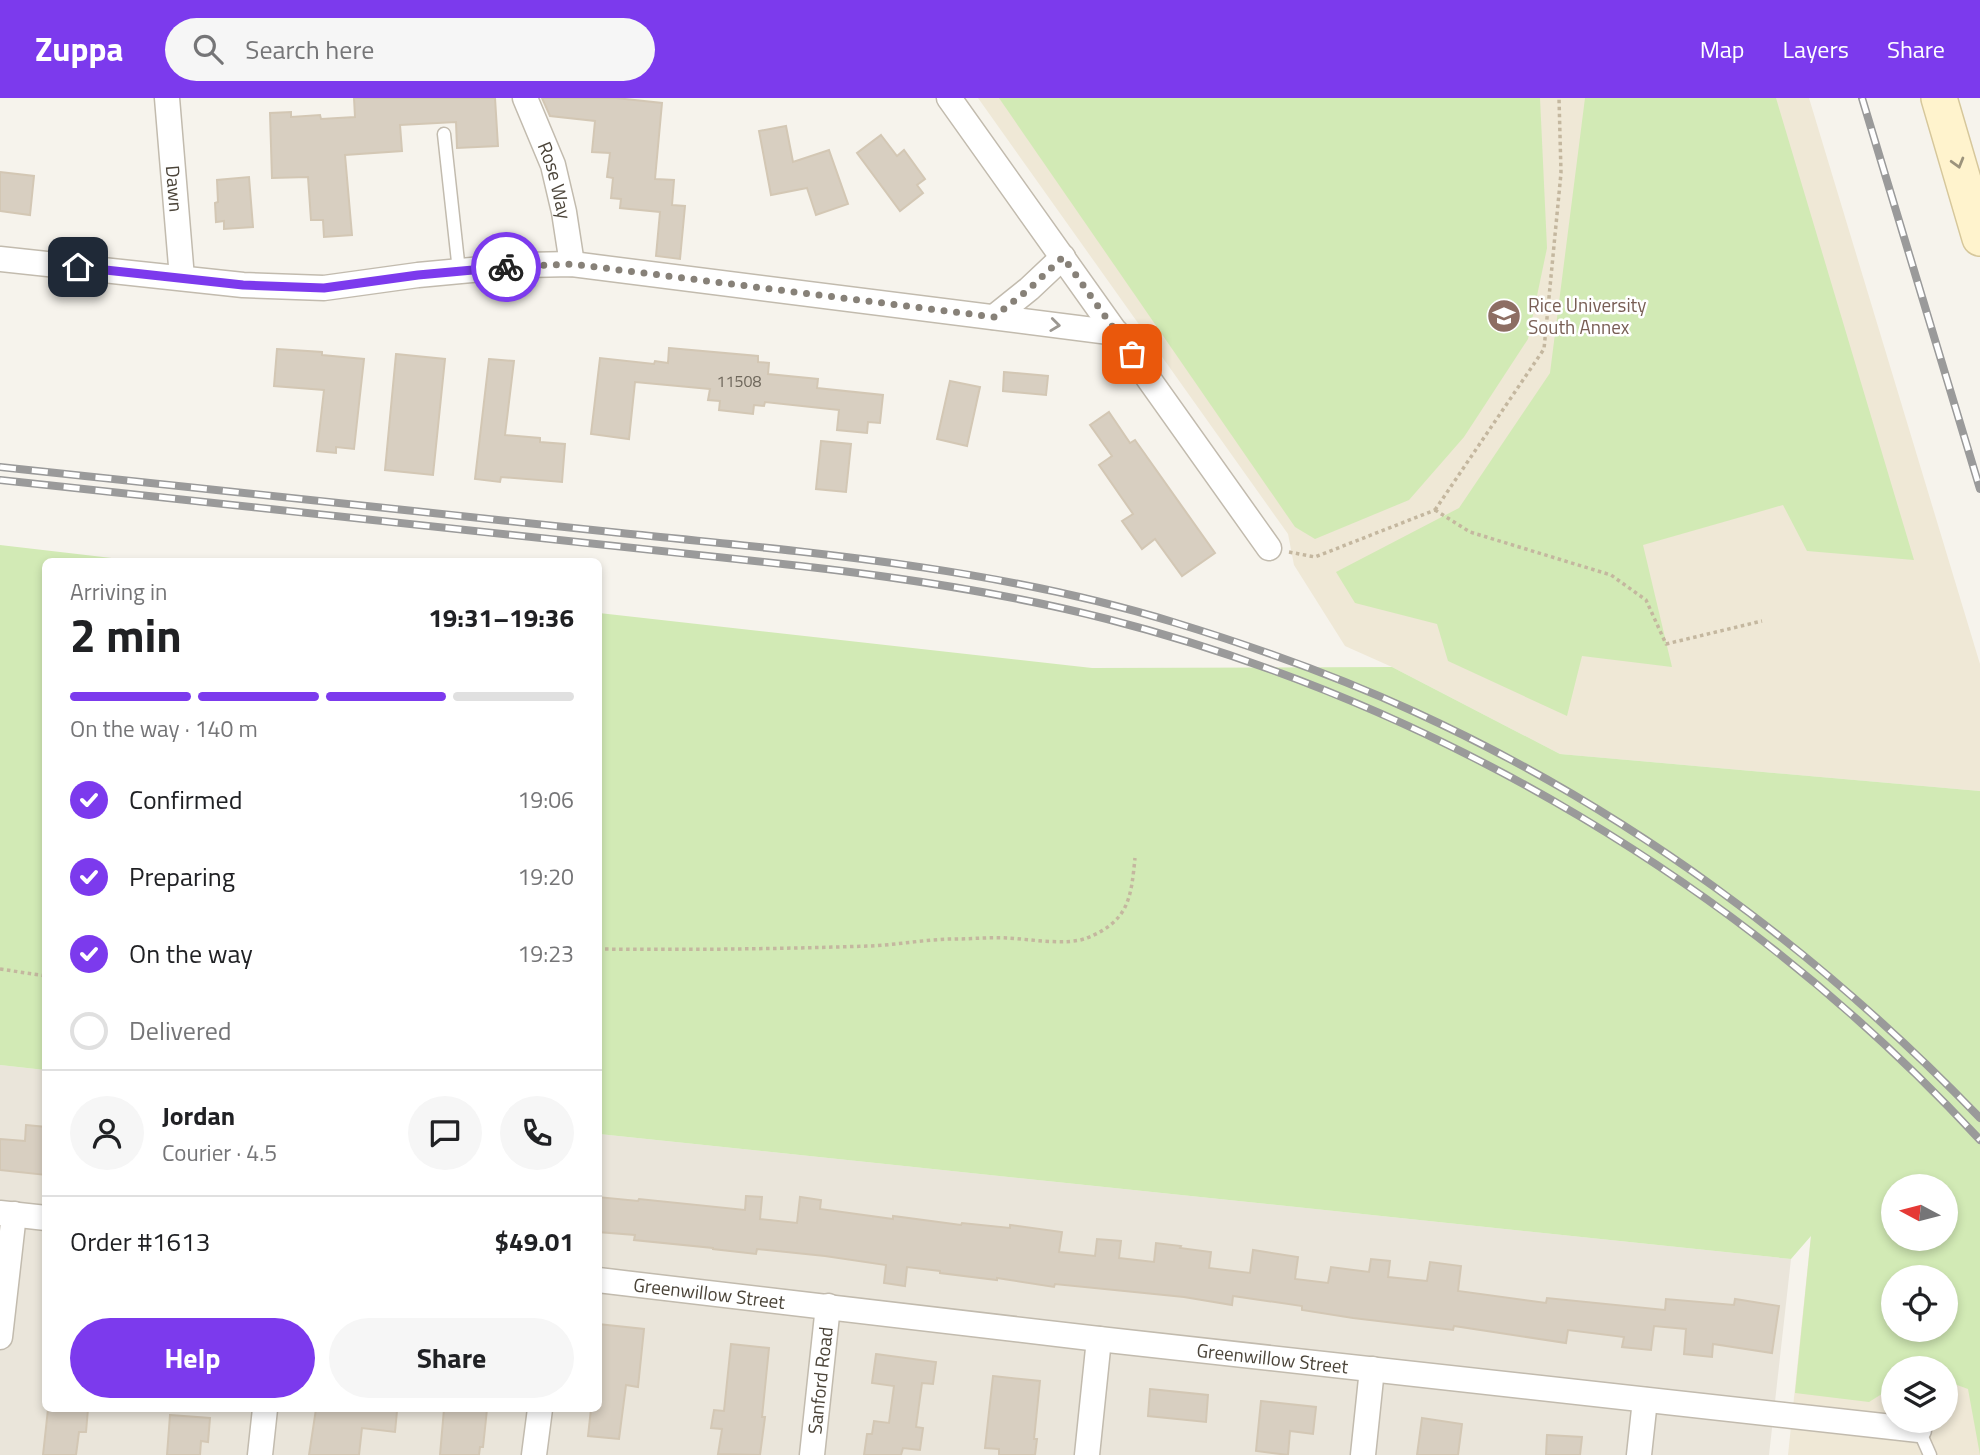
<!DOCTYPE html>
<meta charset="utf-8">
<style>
body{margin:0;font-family:"Titillium Web",sans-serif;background:#f6f6f6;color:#202124;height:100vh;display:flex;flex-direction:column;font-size:26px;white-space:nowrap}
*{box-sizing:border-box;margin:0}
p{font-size:23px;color:#757577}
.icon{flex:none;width:38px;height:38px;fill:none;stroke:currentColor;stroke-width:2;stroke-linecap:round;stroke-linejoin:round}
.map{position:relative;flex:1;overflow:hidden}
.panel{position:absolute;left:42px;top:460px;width:560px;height:854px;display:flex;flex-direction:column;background:#fff;border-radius:10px;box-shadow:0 4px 10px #0003}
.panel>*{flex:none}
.needle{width:46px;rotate:277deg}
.controls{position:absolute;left:1881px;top:1076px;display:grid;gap:14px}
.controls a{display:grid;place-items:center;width:77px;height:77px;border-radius:50%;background:#fff;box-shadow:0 4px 10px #0003;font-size:35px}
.pin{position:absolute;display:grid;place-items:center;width:60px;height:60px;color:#fff;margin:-30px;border-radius:14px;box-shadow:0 4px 10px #0006}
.courier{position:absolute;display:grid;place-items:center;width:70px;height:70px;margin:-35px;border:5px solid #7c3aed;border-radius:50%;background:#fff;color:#222;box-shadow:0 2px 9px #0007}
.headline em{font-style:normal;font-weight:700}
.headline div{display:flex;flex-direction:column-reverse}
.headline{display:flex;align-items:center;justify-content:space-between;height:119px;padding:0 28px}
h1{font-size:46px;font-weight:700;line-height:52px}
.bar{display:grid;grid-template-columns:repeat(4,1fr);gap:10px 7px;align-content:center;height:84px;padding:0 28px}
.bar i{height:9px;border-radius:5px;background:#e0e0e0}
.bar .selected{background:#7c3aed}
.bar p{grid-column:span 4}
.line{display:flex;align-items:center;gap:18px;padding:0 28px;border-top:2px solid #e0e0e0}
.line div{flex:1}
.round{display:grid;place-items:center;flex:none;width:74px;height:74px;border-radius:37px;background:#f6f6f6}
ol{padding:0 28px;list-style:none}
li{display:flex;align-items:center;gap:21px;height:77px}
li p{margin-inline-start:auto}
li .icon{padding:7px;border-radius:50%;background:#7c3aed;color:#fff;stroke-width:4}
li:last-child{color:#757577}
li i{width:38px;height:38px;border:4px solid #e0e0e0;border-radius:50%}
.primary-button{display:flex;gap:14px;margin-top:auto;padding:14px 28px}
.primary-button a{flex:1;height:80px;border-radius:42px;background:#7c3aed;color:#fff;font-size:28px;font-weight:700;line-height:80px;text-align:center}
.primary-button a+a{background:#f6f6f6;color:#202124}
header{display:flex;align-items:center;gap:42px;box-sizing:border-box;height:98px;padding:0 35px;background:#7c3aed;color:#fff}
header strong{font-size:33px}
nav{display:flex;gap:38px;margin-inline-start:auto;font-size:24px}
.search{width:490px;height:63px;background:#f6f6f6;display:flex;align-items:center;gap:18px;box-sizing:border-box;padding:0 24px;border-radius:38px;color:#757577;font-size:26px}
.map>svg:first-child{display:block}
.residential{fill:#eae5da}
.education{fill:#efe8d6;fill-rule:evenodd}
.green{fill:#d2eab5;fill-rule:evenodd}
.building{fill:#d8cfc1;stroke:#d3c7b4;stroke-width:2}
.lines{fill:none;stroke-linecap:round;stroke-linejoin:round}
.lane-casing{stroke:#c2bbae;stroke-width:15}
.street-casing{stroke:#c2bbae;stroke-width:27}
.secondary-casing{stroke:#d6c79b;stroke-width:38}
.path{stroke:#c4b79f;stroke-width:3.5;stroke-dasharray:3.5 3.5;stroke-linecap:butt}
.lane{stroke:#fff;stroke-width:12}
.street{stroke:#fff;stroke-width:24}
.secondary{stroke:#fff3cd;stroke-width:35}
.rail-casing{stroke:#9a9a9a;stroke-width:8}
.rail{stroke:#fff;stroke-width:5;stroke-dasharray:16;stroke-linecap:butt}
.oneway{stroke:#9c937c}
.oneway2{stroke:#9c9892}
.done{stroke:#878178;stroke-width:7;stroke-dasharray:0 12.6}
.route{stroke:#7c3aed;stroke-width:9}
.labels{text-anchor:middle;stroke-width:5;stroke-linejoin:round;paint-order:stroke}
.number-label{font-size:16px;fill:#6e675b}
.street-label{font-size:19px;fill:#4b4439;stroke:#fff}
.education-label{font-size:19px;fill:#785e54;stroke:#fff;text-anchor:start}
</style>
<header>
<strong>Zuppa</strong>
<div class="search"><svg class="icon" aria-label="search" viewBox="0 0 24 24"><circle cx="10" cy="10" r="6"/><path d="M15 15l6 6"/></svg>Search here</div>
<nav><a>Map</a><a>Layers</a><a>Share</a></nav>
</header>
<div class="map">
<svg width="1980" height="1357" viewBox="0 0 1980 1357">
<rect width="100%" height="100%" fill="#f6f3ec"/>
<path class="residential" d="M 0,967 L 45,972 L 46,1311 L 598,1311 L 599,1036 L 1791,1161 L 1769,1357 L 0,1357 Z"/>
<g class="education">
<path d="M 978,0 L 1809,0 L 1980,566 L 1980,693 L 1560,656 L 1392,569 L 1345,548 L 1294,467 L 1288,436 Z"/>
<path d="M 1811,1137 L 1980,1153 L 1980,1357 L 1788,1357 ZM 1894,1180 L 1946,1180 L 1946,1232 L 1894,1232 ZM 1894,1270 L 1946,1270 L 1946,1323 L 1894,1323 Z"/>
</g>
<g class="green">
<path d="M 999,0 L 1540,0 L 1547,150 L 1528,241 L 1464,339 L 1409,402 L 1315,441 L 1295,429 Z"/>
<path d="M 1585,0 L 1776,0 L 1914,462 L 1807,453 L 1783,407 L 1643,447 L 1672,569 L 1582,558 L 1567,618 L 1448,563 L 1437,526 L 1355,505 L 1336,474 L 1459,410 L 1550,275 Z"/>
<path d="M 0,447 L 146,464 L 46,464 L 45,972 L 0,967 Z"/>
<path d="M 599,515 L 1092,570 L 1392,569 L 1560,656 L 1980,693 L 1980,1357 L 1968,1291 L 1946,1283 L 1946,1270 L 1894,1270 L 1893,1289 L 1869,1304 L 1795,1295 L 1811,1138 L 1791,1161 L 599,1036 ZM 1894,1088 L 1946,1088 L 1946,1141 L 1894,1141 ZM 1894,1180 L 1946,1180 L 1946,1232 L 1894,1232 Z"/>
</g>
<g class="building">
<path d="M 354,0 L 495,0 L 498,48 L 457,50 L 456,24 L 400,27 L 402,53 L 345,57 L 352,137 L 324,139 L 323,122 L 311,122 L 308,79 L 272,80 L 270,15 L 291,14 L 291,19 L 320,17 L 321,21 L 355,19 Z"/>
<path d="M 542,0 L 616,0 L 662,5 L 655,81 L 674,82 L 672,107 L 685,108 L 680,161 L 656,158 L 660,114 L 620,110 L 621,101 L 611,100 L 613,80 L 607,79 L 610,55 L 592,54 L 595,23 L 550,18 Z"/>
<path d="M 786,28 L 793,64 L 829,52 L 848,106 L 816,117 L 807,90 L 771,97 L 759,33 Z"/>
<path d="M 881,37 L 897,58 L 904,52 L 925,81 L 917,87 L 923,95 L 900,113 L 857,55 Z"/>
<path d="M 0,74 L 34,78 L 30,117 L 0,113 Z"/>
<path d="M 249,79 L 253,129 L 224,131 L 224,123 L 216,124 L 215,105 L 218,104 L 217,82 Z"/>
<path d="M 669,250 L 758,258 L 758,264 L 769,265 L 768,276 L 818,281 L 817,290 L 883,297 L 880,325 L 868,324 L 867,335 L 837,332 L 839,312 L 765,304 L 764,308 L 754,307 L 753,316 L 719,312 L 720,303 L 708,302 L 710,291 L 635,284 L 629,341 L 591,336 L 600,260 L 654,266 L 655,263 L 668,265 Z"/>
<path d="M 277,251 L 322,254 L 322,257 L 364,261 L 354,351 L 336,349 L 336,355 L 317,353 L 324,292 L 274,288 Z"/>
<path d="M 396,256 L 445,261 L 433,377 L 385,372 Z"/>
<path d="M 489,261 L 514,263 L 505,337 L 540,340 L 540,344 L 565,346 L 562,384 L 501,379 L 500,384 L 475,381 Z"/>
<path d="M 1004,274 L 1048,278 L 1046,297 L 1003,293 Z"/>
<path d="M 950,283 L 980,289 L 967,348 L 937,341 Z"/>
<path d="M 1109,314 L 1130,345 L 1135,342 L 1215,455 L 1182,478 L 1155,441 L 1142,451 L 1122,423 L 1133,416 L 1099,367 L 1112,358 L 1090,327 Z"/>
<path d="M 821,343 L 851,346 L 846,394 L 816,391 Z"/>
<path d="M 26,1027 L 46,1029 L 46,1077 L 0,1072 L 0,1041 L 25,1043 Z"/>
<path d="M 746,1098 L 762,1099 L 760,1121 L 797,1125 L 800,1099 L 821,1102 L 820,1111 L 893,1121 L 893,1118 L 961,1127 L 962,1125 L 1010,1130 L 1010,1127 L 1062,1134 L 1059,1154 L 1095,1158 L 1097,1141 L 1121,1143 L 1119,1160 L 1154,1164 L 1156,1145 L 1181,1148 L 1180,1150 L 1211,1154 L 1209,1170 L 1250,1175 L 1253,1152 L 1298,1159 L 1295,1181 L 1328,1185 L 1331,1169 L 1369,1174 L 1371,1161 L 1390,1163 L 1388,1179 L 1427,1183 L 1430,1164 L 1461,1168 L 1458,1193 L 1546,1205 L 1547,1200 L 1665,1212 L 1666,1201 L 1734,1207 L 1735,1201 L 1779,1208 L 1772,1255 L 1713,1246 L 1712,1259 L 1684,1256 L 1686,1231 L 1654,1228 L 1651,1252 L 1622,1249 L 1624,1239 L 1568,1232 L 1566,1245 L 1454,1228 L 1453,1232 L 1353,1220 L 1302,1212 L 1302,1208 L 1233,1198 L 1232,1207 L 1184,1199 L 1055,1186 L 1054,1189 L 997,1180 L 997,1182 L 940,1175 L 940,1173 L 907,1169 L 905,1188 L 884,1185 L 886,1167 L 825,1158 L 757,1151 L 756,1156 L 713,1151 L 713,1150 L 634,1142 L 635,1137 L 598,1134 L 598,1099 L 638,1103 L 639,1101 L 745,1112 Z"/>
<path d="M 598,1226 L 644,1231 L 638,1289 L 626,1287 L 619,1341 L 588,1338 L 591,1311 L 598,1311 Z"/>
<path d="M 731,1246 L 769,1250 L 762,1319 L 765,1319 L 760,1357 L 718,1356 L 722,1331 L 711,1330 L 714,1312 L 724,1313 Z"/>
<path d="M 876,1256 L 936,1264 L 933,1286 L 922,1285 L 916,1329 L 923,1330 L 920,1352 L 903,1350 L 901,1357 L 864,1357 L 867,1336 L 872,1336 L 874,1323 L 889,1325 L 894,1288 L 872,1285 Z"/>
<path d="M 993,1278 L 1040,1283 L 1034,1341 L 1037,1341 L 1035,1357 L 999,1357 L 999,1351 L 985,1350 Z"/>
<path d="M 1150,1291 L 1208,1297 L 1206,1324 L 1148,1318 Z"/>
<path d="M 1261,1303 L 1316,1309 L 1313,1336 L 1290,1333 L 1288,1357 L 1256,1353 Z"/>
<path d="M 48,1311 L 88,1311 L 86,1334 L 79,1334 L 76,1357 L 43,1357 Z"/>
<path d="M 316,1311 L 379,1311 L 397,1313 L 395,1334 L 362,1330 L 359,1357 L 309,1357 Z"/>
<path d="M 444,1311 L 487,1311 L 483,1349 L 480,1349 L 479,1357 L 440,1357 Z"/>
<path d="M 170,1317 L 210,1320 L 208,1344 L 201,1343 L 200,1357 L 167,1357 Z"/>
<path d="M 1422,1320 L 1462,1326 L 1458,1357 L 1417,1357 Z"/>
<path d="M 1547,1337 L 1582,1339 L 1580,1357 L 1546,1357 Z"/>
</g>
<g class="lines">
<g class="lane-casing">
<g id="lane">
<path d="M 444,36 L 459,173"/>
<path d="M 1919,1332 L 1930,1357"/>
</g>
</g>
<g class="street-casing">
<g id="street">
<path id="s1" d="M 167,0 L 182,180"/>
<path id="s2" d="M 525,0 L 553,67 L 564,114 L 572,166"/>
<path d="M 949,0 L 1269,450"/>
<path d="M 0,161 L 243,187 L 324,190 L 418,177 L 525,167 L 572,166 L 1117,235"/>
<path d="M 994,219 L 1029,191 L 1063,159"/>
<path d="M 0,1115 L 46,1120"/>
<path id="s3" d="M 598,1182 L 1099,1241 L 1919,1332"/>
<path d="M 0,1239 L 14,1116"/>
<path d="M 260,1357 L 265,1311"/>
<path d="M 534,1357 L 540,1311"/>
<path id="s4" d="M 812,1357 L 828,1208"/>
<path d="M 1087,1357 L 1099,1241"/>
<path d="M 1363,1357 L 1372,1271"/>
<path d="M 1639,1357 L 1645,1302"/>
</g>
</g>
<g class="secondary-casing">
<path id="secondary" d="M 1939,0 L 1980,140"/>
</g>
<g class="path">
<path d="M 1435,412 L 1544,251 L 1561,75 L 1559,0"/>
<path d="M 1435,412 L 1470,434 L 1611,477 L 1646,502 L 1666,546 L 1762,523"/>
<path d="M 1289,454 L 1315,459 L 1435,412"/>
<path d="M 598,851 C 689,852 779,851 869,848 C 898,847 926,841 954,841 C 972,841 990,839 1007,840 C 1030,841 1066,848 1087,840 C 1129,823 1131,800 1135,760"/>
<path d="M 0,871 L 46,878"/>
</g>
<use href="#lane" class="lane"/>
<use href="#street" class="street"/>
<use href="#secondary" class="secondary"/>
<g class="rail-casing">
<g id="rail">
<path d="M 1862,0 L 1980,391"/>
<path d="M 0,369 C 207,391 414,413 621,435 C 807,454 993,469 1173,524 C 1255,549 1337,578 1415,614 C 1627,711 1818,852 1980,1020"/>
<path d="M 0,382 L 801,468 C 905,480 1005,495 1107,521 C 1439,606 1747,790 1980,1042"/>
</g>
</g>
<use href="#rail" class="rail"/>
</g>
<defs><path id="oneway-chevron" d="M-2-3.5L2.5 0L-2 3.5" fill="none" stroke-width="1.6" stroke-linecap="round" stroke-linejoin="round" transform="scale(1.75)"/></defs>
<use class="oneway" href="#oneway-chevron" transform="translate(1958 65) rotate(74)"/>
<use class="oneway2" href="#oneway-chevron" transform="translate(1055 227) rotate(7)"/>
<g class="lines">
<path class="done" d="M 506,169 L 572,166 L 994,219 L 1029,191 L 1063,159 L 1132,256"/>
<path class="route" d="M 78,169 L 243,187 L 324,190 L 418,177 L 506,169"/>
</g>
<defs>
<g id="university-disc" transform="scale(1.75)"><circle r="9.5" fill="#8d6e63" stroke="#fff"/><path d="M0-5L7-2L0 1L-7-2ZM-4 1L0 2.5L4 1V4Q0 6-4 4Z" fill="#fff"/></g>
</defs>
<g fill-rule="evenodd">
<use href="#university-disc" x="1504" y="218"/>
</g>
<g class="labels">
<g class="number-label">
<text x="739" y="289">11508</text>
</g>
<g class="street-label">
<text dy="7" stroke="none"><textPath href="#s2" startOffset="88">Rose Way</textPath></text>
<text dy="7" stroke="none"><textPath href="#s1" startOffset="91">Dawn</textPath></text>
<text dy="7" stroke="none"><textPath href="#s3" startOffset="112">Greenwillow Street</textPath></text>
<text dy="7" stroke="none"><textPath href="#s3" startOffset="679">Greenwillow Street</textPath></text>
<text dy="7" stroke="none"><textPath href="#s4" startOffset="75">Sanford Road</textPath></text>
</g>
<g class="education-label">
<text x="1528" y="214">Rice University<tspan x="1528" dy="22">South Annex</tspan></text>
</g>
</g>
</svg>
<div class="controls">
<a><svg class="needle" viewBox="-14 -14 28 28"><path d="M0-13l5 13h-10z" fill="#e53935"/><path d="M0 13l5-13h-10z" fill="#757577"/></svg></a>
<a><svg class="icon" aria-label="locate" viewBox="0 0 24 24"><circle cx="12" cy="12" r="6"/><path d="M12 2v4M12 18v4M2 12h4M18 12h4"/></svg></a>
<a><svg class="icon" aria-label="layers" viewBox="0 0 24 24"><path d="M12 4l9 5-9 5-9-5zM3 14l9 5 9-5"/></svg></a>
</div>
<div class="pin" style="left:1132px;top:256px;background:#ea580c"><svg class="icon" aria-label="bag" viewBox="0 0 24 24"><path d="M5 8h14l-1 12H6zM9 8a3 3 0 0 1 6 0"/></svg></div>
<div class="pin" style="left:78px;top:169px;background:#1f2937"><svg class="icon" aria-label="home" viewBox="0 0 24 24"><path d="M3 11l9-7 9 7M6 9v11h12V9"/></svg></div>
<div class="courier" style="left:506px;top:169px"><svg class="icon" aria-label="bike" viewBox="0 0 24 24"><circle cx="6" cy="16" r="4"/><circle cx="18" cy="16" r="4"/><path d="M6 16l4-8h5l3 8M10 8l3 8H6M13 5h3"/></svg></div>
<section class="panel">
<div class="headline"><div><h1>2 min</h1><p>Arriving in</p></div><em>19:31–19:36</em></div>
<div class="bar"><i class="selected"></i><i class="selected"></i><i class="selected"></i><i></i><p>On the way · 140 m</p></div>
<ol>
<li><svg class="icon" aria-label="check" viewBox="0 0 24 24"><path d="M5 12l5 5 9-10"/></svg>Confirmed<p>19:06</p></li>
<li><svg class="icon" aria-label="check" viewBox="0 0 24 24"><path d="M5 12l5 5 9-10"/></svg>Preparing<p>19:20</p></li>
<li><svg class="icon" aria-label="check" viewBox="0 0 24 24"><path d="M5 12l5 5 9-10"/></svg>On the way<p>19:23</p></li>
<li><i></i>Delivered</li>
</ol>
<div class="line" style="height:126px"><a class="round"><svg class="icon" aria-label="person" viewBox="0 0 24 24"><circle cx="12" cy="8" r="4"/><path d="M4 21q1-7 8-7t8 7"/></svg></a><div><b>Jordan</b><p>Courier · 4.5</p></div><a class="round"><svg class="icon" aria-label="chat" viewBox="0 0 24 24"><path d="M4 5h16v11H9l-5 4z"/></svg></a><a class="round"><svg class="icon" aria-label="phone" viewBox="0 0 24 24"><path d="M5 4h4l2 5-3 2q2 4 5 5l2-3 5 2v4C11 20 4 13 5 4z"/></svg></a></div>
<div class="line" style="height:91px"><div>Order #1613</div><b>$49.01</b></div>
<div class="primary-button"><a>Help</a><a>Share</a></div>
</section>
</div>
